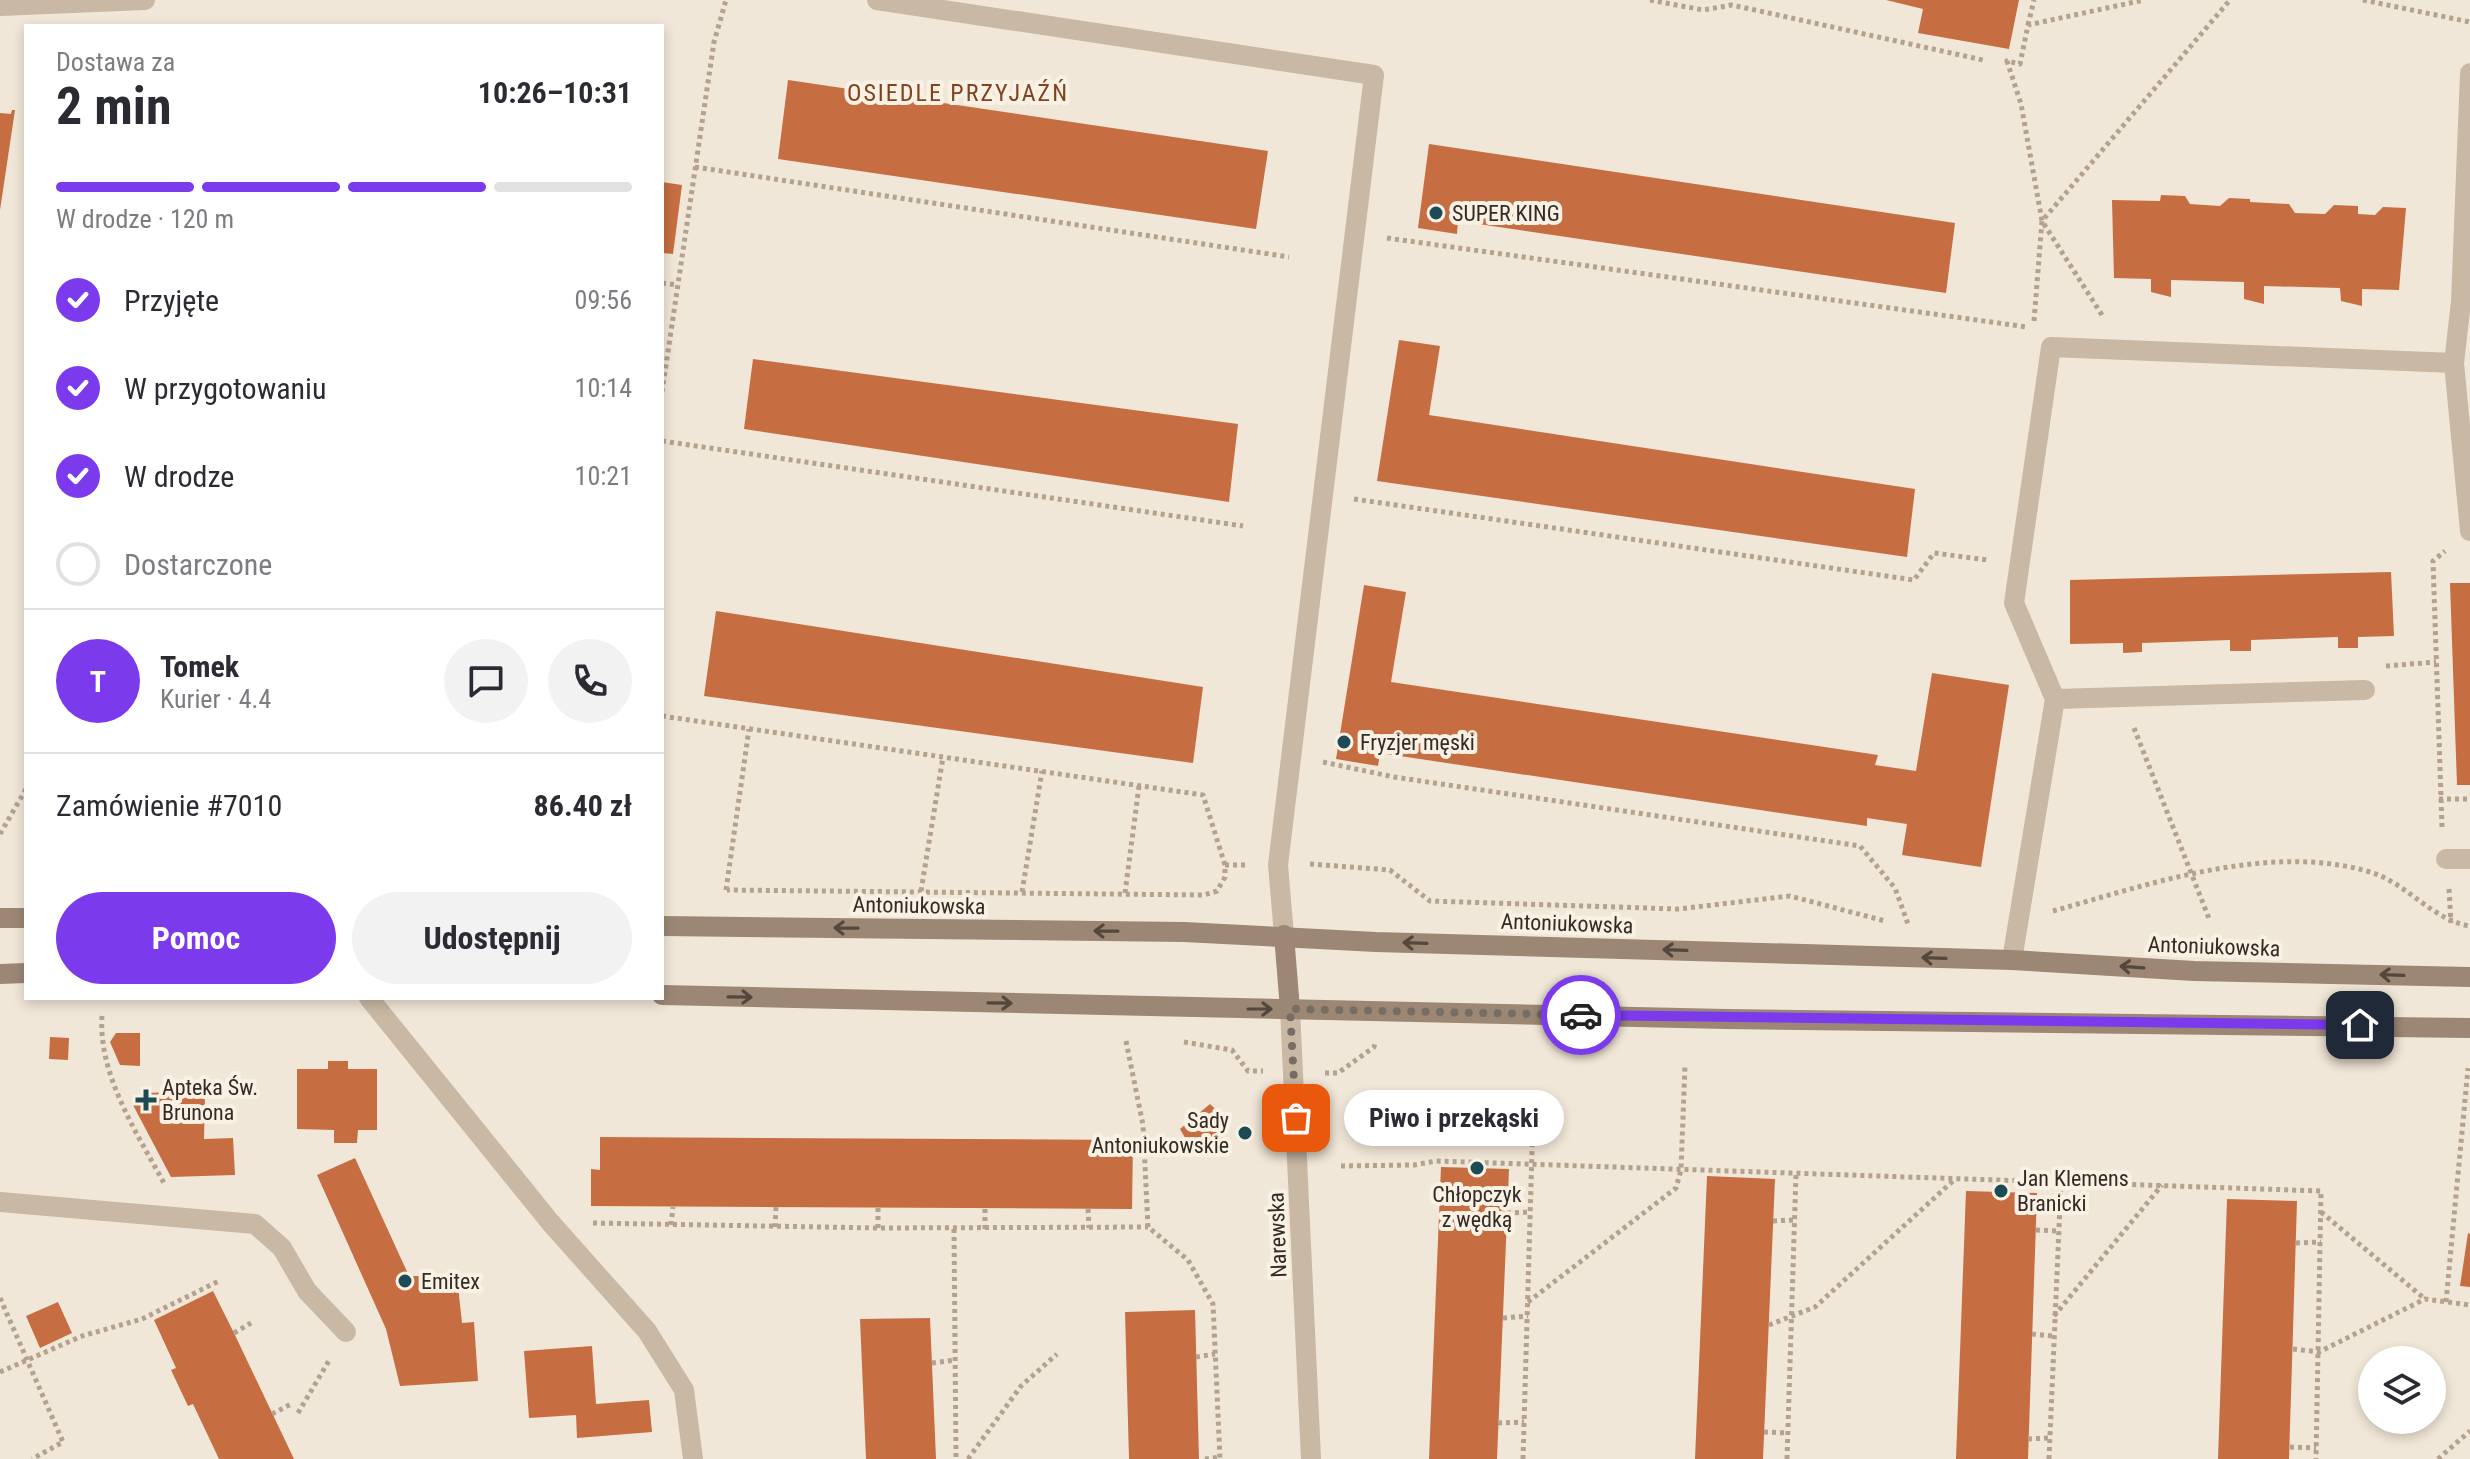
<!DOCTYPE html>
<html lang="pl">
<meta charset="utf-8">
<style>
body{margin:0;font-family:"Roboto Condensed",sans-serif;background:#f2f2f3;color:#2b2b33;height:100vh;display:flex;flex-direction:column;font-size:30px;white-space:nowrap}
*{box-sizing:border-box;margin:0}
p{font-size:26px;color:#7c7c81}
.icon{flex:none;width:44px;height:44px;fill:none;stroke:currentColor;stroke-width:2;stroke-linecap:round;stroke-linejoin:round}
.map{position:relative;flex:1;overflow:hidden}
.details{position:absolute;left:24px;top:24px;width:640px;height:976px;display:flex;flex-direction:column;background:#fff;border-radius:0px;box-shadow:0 4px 12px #0003}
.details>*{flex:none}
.tools{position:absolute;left:2358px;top:1346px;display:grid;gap:16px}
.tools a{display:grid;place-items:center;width:88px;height:88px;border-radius:50%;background:#fff;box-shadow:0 4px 12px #0003;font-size:40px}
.pin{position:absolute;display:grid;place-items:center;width:68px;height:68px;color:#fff;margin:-34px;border-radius:16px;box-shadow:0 4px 12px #0006}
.courier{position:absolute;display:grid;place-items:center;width:80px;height:80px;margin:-40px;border:6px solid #7c3aed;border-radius:50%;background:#fff;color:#222;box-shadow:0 2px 10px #0007}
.bubble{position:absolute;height:56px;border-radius:28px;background:#fff;box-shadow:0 4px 12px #0003;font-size:26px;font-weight:700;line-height:56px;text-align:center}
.head em{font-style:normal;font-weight:700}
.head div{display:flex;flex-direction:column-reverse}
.head{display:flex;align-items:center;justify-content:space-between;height:136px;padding:0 32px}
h1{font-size:52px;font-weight:700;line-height:60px}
.bar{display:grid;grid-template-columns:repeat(4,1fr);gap:12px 8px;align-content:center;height:96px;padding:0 32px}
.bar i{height:10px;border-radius:6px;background:#e1e1e2}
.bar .active{background:#7c3aed}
.bar p{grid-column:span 4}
.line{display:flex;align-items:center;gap:20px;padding:0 32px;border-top:2px solid #e1e1e2}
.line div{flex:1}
.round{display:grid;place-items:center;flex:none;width:84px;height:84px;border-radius:42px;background:#f2f2f3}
ol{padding:0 32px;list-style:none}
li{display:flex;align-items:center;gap:24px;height:88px}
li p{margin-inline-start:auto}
li .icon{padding:8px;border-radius:50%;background:#7c3aed;color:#fff;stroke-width:4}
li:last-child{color:#7c7c81}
li i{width:44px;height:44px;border:4px solid #e1e1e2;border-radius:50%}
.action{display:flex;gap:16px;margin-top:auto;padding:16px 32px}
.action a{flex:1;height:92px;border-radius:48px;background:#7c3aed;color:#fff;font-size:32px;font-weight:700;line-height:92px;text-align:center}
.action a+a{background:#f2f2f3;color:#2b2b33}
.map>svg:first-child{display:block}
.building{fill:#c66e41}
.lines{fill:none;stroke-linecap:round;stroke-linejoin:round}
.path{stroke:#b4a28e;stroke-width:5;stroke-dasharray:4 4;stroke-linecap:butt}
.service{stroke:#c8b8a4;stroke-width:20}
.minor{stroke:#c8b8a4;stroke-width:20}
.secondary{stroke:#9c8775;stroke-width:20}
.oneway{stroke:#53473e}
.done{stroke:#766d64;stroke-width:8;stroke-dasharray:0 14.4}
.route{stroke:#7c3aed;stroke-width:10}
.poi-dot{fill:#1c4b55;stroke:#f9f1e4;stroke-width:3}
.labels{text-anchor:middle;stroke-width:8;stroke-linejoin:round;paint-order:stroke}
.poi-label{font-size:22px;fill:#342b26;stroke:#f9f1e4;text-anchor:start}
.street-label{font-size:22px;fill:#342b26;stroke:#f9f1e4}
.neighbourhood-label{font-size:24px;letter-spacing:2px;fill:#82411f;stroke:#f9f1e4}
</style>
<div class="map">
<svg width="2470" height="1459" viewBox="0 0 2470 1459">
<rect width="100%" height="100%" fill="#f1e7d8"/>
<g class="building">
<path d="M 1886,0 L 2019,0 L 2009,49 L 1918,33 L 1923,9 Z"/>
<path d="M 788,80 L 1268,151 L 1256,229 L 778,159 Z"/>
<path d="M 12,110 L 15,110 L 0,210 L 0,113 L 11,114 Z"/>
<path d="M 1429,144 L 1955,223 L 1946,293 L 1458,221 L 1457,234 L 1418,228 Z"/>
<path d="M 662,182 L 682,185 L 673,254 L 662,253 Z"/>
<path d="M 2161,195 L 2185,196 L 2190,204 L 2220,206 L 2229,198 L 2250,199 L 2250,202 L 2289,204 L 2295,213 L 2325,214 L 2334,205 L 2358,206 L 2358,214 L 2375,215 L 2383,207 L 2406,208 L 2399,290 L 2362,289 L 2362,306 L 2341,301 L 2340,288 L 2264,286 L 2264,304 L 2244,299 L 2244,282 L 2171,280 L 2171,297 L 2151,292 L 2151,279 L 2114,278 L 2112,200 L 2160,201 Z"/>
<path d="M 1399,340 L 1440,346 L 1429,415 L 1915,489 L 1907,557 L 1377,481 Z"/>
<path d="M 753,359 L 1238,424 L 1229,502 L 744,429 Z"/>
<path d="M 2391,572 L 2394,636 L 2358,637 L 2358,648 L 2338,648 L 2338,637 L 2251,640 L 2251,651 L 2230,651 L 2230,640 L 2142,643 L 2142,652 L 2123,653 L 2123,643 L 2070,644 L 2070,580 Z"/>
<path d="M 2450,583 L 2470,583 L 2470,785 L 2457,785 Z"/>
<path d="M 1364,585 L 1406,592 L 1391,682 L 1878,755 L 1875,765 L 1916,771 L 1932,673 L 2009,685 L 1981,867 L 1902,855 L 1907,824 L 1867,818 L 1867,826 L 1380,753 L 1378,766 L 1336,759 Z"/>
<path d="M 716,611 L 1203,687 L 1193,763 L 704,696 Z"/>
<path d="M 116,1033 L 140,1033 L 140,1066 L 120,1065 L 110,1042 Z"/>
<path d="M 50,1037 L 69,1038 L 68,1060 L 49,1059 Z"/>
<path d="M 328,1061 L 348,1061 L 348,1069 L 377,1069 L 377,1130 L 358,1130 L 357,1143 L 334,1143 L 334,1130 L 297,1129 L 297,1069 L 328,1069 Z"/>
<path d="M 179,1092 L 205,1096 L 204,1139 L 233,1138 L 235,1175 L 171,1177 L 133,1105 L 143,1093 Z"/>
<path d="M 1210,1104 L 1226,1119 L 1223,1140 L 1192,1150 L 1180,1129 Z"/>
<path d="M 600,1137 L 1133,1140 L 1132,1209 L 591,1206 L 591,1169 L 600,1170 Z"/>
<path d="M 355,1158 L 409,1276 L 444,1276 L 447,1287 L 458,1286 L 462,1323 L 474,1322 L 478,1381 L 400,1386 L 386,1329 L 317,1175 Z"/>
<path d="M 1441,1167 L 1509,1169 L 1497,1459 L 1429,1459 Z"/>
<path d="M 1707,1176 L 1775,1179 L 1763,1459 L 1695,1459 Z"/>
<path d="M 1966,1191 L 2037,1193 L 2028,1459 L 1956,1459 Z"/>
<path d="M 2227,1199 L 2297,1201 L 2289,1459 L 2218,1459 Z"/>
<path d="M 2468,1233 L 2470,1234 L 2470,1287 L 2460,1286 Z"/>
<path d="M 213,1291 L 234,1333 L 294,1459 L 219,1459 L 193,1404 L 188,1406 L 171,1370 L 176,1368 L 154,1320 Z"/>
<path d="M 58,1302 L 72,1333 L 40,1348 L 26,1316 Z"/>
<path d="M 1195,1310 L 1199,1459 L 1129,1459 L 1125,1312 Z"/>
<path d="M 930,1318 L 936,1459 L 866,1459 L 860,1319 Z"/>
<path d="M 592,1346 L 596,1404 L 649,1400 L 652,1432 L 577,1438 L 576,1415 L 529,1418 L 524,1351 Z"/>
</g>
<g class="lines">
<g class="path">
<path d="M 1650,0 L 1703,10 L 1732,5 L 1983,60"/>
<path d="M 2363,0 L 2470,22"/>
<path d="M 2028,25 L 2034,0"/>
<path d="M 695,167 L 1289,257"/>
<path d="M 1387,238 L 2027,327"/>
<path d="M 662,283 L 678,285"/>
<path d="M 2102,315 L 2042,221 L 2021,104 L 2007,61 L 2020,64 L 2028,25 L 2144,0"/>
<path d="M 2034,321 L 2042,221 L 2230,0"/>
<path d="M 662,392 L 714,42 L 726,0"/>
<path d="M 662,441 L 1243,526"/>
<path d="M 1354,499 L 1914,580 L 1934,553 L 1988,560"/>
<path d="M 2386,666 L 2436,662"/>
<path d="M 662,716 L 1203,795 L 1225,865 L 1225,877 L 1217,891 L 1204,895 L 727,890"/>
<path d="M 2134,728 L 2210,921"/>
<path d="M 1323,762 L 1394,777 L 1860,846 L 1895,888 L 1908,924"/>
<path d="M 2439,799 L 2470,799"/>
<path d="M 2442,827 L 2433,561 L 2445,551"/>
<path d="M 0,834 L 26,789"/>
<path d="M 1310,864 L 1390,870 L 1430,901 L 1678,909 L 1790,896 L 1885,921"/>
<path d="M 1225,865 L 1248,865"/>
<path d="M 2449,889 L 2451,923"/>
<path d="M 726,890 L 749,729"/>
<path d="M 921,891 L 943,757"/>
<path d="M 1022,892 L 1042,771"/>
<path d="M 1125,893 L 1139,786"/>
<path d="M 2053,911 C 2150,884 2270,842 2370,872 C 2407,883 2432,920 2470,926"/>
<path d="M 102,1016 C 98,1075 138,1135 165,1185"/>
<path d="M 1126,1041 L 1143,1125 L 1148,1227 L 1188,1260 L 1213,1304 L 1220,1459"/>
<path d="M 1184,1042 L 1232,1050 L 1248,1071 L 1263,1071"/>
<path d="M 1325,1073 L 1338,1073 L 1374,1047 L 1375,1043"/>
<path d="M 1341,1166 L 1414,1165 L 1436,1161 L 2321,1191 L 2316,1459"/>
<path d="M 1088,1209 L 1089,1228"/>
<path d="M 2321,1212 L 2425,1299"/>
<path d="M 1507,1213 L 1531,1212"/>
<path d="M 1773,1221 L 1794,1220"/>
<path d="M 593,1223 L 878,1228 L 1148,1227"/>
<path d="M 671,1225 L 673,1207"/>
<path d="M 775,1227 L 776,1207"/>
<path d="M 878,1228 L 878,1208"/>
<path d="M 954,1229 L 956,1459"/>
<path d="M 985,1229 L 985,1209"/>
<path d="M 2036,1230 L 2058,1231"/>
<path d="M 2296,1243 L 2321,1242"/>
<path d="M 0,1298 L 63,1442 L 32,1459"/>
<path d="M 1528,1302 L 1676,1188 L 1681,1170 L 1685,1065"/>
<path d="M 2446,1302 L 2468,1068"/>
<path d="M 2054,1316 L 2162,1185"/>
<path d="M 1503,1318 L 1528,1316"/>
<path d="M 1769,1325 L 1815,1307 L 1954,1180"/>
<path d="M 234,1333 L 251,1323"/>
<path d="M 2032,1334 L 2053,1336"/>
<path d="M 2293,1349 L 2319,1352 L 2425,1299 L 2470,1305"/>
<path d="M 1196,1357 L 1215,1354"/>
<path d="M 932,1363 L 955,1360"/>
<path d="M 0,1372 L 82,1336 L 142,1319 L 221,1280"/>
<path d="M 298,1413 L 330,1359"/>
<path d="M 272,1414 L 293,1403"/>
<path d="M 1498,1423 L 1524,1422"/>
<path d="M 1764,1432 L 1788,1433"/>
<path d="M 2028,1439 L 2049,1438"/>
<path d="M 2290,1447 L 2316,1448"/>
<path d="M 968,1459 L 1021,1386 L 1057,1354"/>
<path d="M 1205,1459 L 1220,1457"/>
<path d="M 1523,1459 L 1533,1116"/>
<path d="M 1787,1459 L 1796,1174"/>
<path d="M 2049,1459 L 2061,1182"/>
<path d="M 2438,1459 L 2470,1431"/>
</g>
<g class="service">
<path d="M 369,998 L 550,1222 L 647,1331 L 684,1390 L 693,1459"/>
<path d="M 0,1202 L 255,1224 L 282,1248 L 307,1291 L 346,1332"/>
</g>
<g class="minor">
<path d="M 877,0 L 1374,75 L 1278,865 L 1284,935"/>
<path d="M 0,6 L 145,0"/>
<path d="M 2454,363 L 2461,302 L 2470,73"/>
<path d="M 2055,699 L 2365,690"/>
<path d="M 2446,859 L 2470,859"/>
<path d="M 2012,960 L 2055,699 L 2014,603 L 2051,347 L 2454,363 L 2470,531"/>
<path d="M 1290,1009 L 1311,1459"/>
</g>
<g class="secondary">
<path d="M 0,918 L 26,918"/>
<path d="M 662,926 L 1184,932 L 1376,942 L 2012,960 L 2194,971 L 2470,977"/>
<path d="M 1284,935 L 1290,1009"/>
<path d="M 0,974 L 26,973"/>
<path d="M 662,995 L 1726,1019 L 2470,1028"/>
</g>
</g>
<defs><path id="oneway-shaft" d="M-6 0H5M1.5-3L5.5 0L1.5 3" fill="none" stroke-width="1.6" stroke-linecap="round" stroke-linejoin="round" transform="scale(2)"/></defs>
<g class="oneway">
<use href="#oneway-shaft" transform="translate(846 928) rotate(-179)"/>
<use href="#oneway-shaft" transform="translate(1106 931) rotate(-179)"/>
<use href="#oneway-shaft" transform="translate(1415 943) rotate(-178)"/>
<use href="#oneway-shaft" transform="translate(1675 950) rotate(-178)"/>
<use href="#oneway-shaft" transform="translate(1934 958) rotate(-178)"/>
<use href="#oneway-shaft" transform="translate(2132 967) rotate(-176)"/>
<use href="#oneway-shaft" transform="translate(2392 975) rotate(-178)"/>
<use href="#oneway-shaft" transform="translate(740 997) rotate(1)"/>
<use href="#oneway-shaft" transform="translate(1000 1003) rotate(1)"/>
<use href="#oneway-shaft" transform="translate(1260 1009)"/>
</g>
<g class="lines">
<path class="done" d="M 1296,1118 L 1290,1009 L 1581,1015"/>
<path class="route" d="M 1581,1015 L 2360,1025"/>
</g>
<g class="poi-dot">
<circle cx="1436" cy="213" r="8"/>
<circle cx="1344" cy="742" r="8"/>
<path d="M142 1088h8v8h8v8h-8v8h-8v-8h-8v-8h8z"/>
<circle cx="1245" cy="1133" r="8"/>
<circle cx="1477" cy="1168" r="8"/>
<circle cx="2001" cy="1191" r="8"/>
<circle cx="405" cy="1281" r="8"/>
</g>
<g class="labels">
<g class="poi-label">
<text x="1452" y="221">SUPER KING</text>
<text x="1360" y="750">Fryzjer męski</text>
<text x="162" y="1095">Apteka Św.<tspan x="162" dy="25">Brunona</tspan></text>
<text x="1229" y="1128" text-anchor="end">Sady<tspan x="1229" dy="25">Antoniukowskie</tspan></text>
<text x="2017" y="1186">Jan Klemens<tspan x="2017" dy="25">Branicki</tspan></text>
<text x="1477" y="1202" text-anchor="middle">Chłopczyk<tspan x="1477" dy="25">z wędką</tspan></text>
<text x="421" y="1289">Emitex</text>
</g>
<g class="street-label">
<text transform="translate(919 905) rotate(1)" y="8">Antoniukowska</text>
<text transform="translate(1567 923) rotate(2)" y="8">Antoniukowska</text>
<text transform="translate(2214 946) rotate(2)" y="8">Antoniukowska</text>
<text transform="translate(1277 1235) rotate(-92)" y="8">Narewska</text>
</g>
<g class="neighbourhood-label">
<text x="958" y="101">OSIEDLE PRZYJAŹŃ</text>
</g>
</g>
</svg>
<div class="tools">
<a><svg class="icon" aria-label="layers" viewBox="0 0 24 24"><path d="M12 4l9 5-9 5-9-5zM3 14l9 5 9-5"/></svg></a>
</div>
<div class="pin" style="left:1296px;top:1118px;background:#ea580c"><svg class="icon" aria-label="bag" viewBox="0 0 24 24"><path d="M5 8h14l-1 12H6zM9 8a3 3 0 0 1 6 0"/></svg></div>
<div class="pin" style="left:2360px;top:1025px;background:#1f2937"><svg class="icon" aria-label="home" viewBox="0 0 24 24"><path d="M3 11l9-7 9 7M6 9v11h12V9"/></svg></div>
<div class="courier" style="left:1581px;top:1015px"><svg class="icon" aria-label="car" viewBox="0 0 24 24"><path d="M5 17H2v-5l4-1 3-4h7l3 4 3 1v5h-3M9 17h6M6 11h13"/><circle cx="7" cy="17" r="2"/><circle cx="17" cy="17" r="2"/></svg></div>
<div class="bubble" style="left:1344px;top:1090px;width:220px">Piwo i przekąski</div>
<section class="details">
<div class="head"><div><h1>2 min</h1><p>Dostawa za</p></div><em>10:26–10:31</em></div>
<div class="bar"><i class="active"></i><i class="active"></i><i class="active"></i><i></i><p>W drodze · 120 m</p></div>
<ol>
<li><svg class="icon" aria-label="check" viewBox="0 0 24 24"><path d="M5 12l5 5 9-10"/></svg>Przyjęte<p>09:56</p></li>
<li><svg class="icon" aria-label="check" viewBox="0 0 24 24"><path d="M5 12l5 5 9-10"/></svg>W przygotowaniu<p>10:14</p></li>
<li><svg class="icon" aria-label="check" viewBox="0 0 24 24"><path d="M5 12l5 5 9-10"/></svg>W drodze<p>10:21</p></li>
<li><i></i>Dostarczone</li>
</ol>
<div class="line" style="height:144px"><b class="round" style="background:#7c3aed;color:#fff">T</b><div><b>Tomek</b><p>Kurier · 4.4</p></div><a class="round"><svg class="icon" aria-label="chat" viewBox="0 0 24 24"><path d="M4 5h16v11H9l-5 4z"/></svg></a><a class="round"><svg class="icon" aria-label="phone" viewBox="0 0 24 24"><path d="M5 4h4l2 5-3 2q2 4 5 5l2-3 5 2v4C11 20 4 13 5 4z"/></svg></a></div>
<div class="line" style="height:104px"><div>Zamówienie #7010</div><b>86.40 zł</b></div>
<div class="action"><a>Pomoc</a><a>Udostępnij</a></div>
</section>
</div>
